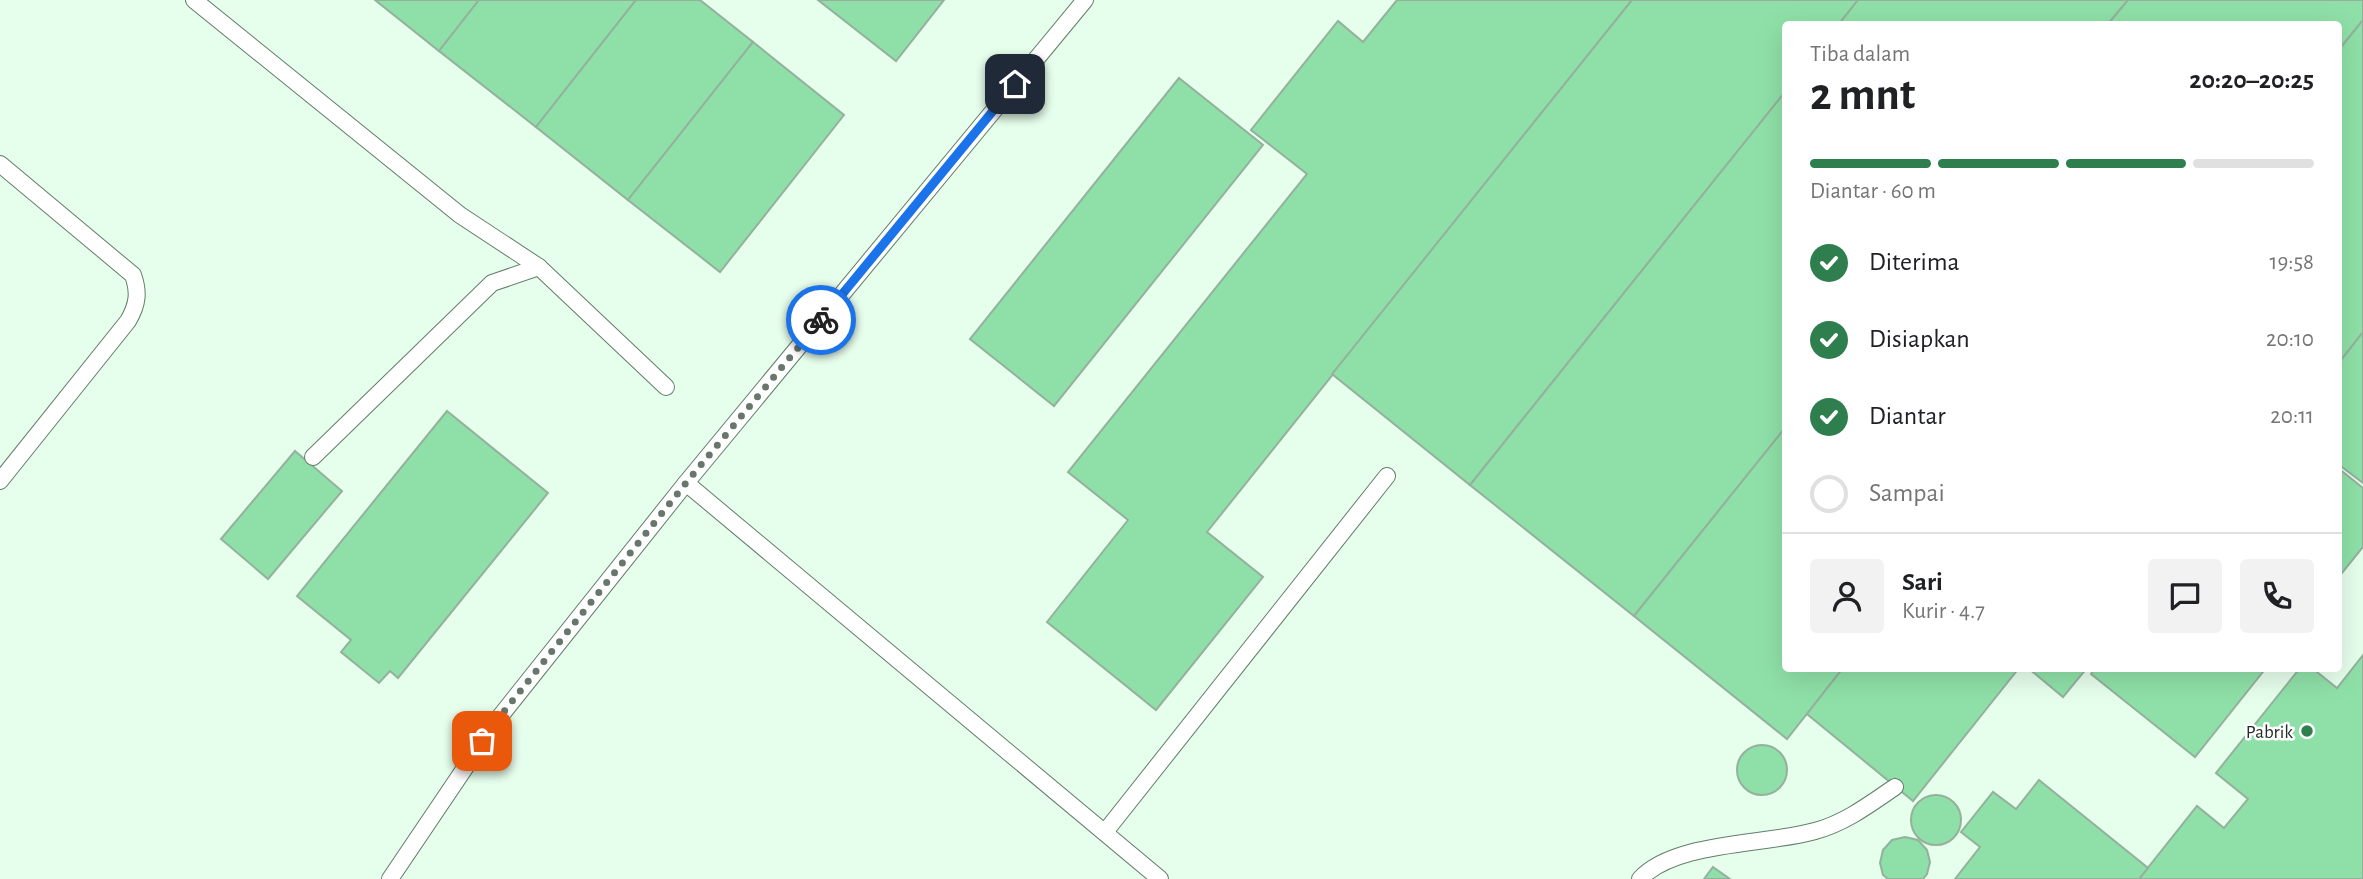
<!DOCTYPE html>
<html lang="id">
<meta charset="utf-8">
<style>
body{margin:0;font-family:"Alegreya Sans",sans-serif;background:#f2f2f2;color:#202124;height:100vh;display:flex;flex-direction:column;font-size:26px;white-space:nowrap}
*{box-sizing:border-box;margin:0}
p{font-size:23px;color:#757577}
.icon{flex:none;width:38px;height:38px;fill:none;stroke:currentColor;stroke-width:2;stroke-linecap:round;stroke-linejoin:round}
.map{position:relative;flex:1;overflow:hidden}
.side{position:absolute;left:1782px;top:21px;width:560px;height:651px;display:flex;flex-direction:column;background:#fff;border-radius:7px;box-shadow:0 7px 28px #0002}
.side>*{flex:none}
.pin{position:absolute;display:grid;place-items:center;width:60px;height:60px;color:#fff;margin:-30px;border-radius:14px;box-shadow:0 4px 10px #0006}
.courier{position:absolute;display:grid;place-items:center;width:70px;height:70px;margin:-35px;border:5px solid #1a73e8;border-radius:50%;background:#fff;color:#222;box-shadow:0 2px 9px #0007}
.overview em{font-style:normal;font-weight:700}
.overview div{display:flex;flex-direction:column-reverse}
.overview{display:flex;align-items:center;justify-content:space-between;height:119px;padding:0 28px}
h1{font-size:46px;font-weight:700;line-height:52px}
.bar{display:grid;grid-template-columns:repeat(4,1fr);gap:10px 7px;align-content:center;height:84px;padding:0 28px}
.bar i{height:9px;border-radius:5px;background:#e0e0e0}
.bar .on{background:#2f7e4e}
.bar p{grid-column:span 4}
.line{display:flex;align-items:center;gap:18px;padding:0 28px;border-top:2px solid #e0e0e0}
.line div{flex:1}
.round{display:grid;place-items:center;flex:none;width:74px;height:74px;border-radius:7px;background:#f2f2f2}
ol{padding:0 28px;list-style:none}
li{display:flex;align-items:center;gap:21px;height:77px}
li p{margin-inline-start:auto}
li .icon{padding:7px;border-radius:50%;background:#2f7e4e;color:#fff;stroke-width:4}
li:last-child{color:#757577}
li i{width:38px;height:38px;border:4px solid #e0e0e0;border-radius:50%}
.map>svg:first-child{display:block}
.building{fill:#8fe0a8;stroke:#94b19c;stroke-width:2}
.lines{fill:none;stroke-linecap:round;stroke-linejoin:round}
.service-casing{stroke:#627d6a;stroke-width:18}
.service{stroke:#fff;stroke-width:16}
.done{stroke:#68776c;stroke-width:7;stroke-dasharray:0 12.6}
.route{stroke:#1a73e8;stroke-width:9}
.poi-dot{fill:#2f7e4e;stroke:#fff;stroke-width:2.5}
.labels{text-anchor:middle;stroke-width:5;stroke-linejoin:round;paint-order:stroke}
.poi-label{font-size:19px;fill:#242f27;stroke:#fff;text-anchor:end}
</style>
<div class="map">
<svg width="2363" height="879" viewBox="0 0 2363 879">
<rect width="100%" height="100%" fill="#e6feec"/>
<g class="building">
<path d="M 375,0 L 479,0 L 439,51 Z"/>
<path d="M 479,0 L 636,0 L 536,127 L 439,51 Z"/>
<path d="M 636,0 L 700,0 L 753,42 L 628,200 L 536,127 Z"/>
<path d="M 818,0 L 944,0 L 896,61 Z"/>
<path d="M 1397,0 L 1632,0 L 1207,532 L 1263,577 L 1156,710 L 1047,622 L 1128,520 L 1068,472 L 1307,174 L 1251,130 L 1338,21 L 1363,42 Z"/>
<path d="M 1632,0 L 1858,0 L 1839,24 L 1785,24 L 1785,92 L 1470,485 L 1332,374 Z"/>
<path d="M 1858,0 L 2128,0 L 2108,24 L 1839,24 Z"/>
<path d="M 2128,0 L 2363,0 L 2363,20 L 2338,51 L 2338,24 L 2108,24 Z"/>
<path d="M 2363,20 L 2363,332 L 2338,364 L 2338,51 Z"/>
<path d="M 753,42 L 844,115 L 720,272 L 628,200 Z"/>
<path d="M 1179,78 L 1263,145 L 1054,406 L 970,339 Z"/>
<path d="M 1785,92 L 1785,428 L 1634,616 L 1470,485 Z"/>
<path d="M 2363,332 L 2363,483 L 2338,464 L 2338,364 Z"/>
<path d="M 447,411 L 548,493 L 398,678 L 390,671 L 379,683 L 341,652 L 351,640 L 297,596 Z"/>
<path d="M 1785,428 L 1785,668 L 1843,668 L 1787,739 L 1634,616 Z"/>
<path d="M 295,451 L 342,491 L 268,579 L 221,539 Z"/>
<path d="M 2338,468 L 2363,488 L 2363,547 L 2338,578 Z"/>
<path d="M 2363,655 L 2363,879 L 2139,879 L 2197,806 L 2224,828 L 2248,799 L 2216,773 L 2300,668 L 2312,668 L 2337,688 Z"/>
<path d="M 1843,668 L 2019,668 L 1913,801 L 1807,714 Z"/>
<path d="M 2028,668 L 2087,668 L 2063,697 Z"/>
<path d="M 2095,668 L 2266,668 L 2195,757 L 2091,674 Z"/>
<circle cx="1762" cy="770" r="25"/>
<path d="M 2039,780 L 2148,868 L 2139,879 L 1955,879 L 1980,847 L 1961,832 L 1993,792 L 2016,809 Z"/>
<circle cx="1936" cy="820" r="25"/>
<path d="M 1905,837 L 1918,840 L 1927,850 L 1930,862 L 1927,874 L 1923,879 L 1888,879 L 1883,875 L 1880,863 L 1883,850 L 1892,840 Z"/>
<path d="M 1713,867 L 1730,879 L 1704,879 Z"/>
</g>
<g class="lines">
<g class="service-casing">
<g id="service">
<path d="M 194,0 L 460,215 L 539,267 L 666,387"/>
<path d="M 0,164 L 133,275 C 139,292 138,304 128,321 L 0,481"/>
<path d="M 313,457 L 492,283 L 539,267"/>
<path d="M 686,483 L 1160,879"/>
<path d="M 1105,832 L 1387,476"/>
<path d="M 390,879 L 498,719 L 686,483 L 1085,0"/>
<path d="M 1640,879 C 1675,841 1767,845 1815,831 C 1845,823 1870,804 1895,787"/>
</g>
</g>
<use href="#service" class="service"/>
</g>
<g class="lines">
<path class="done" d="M 482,741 L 498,719 L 686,483 L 821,320"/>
<path class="route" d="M 821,320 L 1015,84"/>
</g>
<circle class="poi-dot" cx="2307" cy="731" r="7"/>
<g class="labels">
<g class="poi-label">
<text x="2293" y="738">Pabrik</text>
</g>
</g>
</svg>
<div class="pin" style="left:482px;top:741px;background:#ea580c"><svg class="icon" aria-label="bag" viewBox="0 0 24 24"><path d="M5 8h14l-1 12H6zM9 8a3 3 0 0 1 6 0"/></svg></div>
<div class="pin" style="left:1015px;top:84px;background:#1f2937"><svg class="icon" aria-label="home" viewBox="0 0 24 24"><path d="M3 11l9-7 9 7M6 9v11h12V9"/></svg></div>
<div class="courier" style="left:821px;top:320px"><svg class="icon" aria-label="bike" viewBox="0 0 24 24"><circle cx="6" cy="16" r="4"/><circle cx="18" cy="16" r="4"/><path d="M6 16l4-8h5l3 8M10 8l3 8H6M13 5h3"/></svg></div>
<section class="side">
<div class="overview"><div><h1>2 mnt</h1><p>Tiba dalam</p></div><em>20:20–20:25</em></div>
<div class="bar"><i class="on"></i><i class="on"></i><i class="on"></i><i></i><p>Diantar · 60 m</p></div>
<ol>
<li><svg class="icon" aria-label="check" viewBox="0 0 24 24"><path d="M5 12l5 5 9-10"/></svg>Diterima<p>19:58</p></li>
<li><svg class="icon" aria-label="check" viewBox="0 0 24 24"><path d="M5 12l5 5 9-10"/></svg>Disiapkan<p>20:10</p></li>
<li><svg class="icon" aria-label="check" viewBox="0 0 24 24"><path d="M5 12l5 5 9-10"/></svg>Diantar<p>20:11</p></li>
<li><i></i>Sampai</li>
</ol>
<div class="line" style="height:126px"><a class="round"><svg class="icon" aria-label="person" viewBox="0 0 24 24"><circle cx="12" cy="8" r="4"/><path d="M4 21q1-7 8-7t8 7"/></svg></a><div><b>Sari</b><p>Kurir · 4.7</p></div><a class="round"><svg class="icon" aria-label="chat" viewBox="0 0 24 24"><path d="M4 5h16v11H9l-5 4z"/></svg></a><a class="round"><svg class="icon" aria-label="phone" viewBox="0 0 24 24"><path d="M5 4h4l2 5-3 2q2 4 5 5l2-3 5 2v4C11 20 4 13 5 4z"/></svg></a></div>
</section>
</div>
